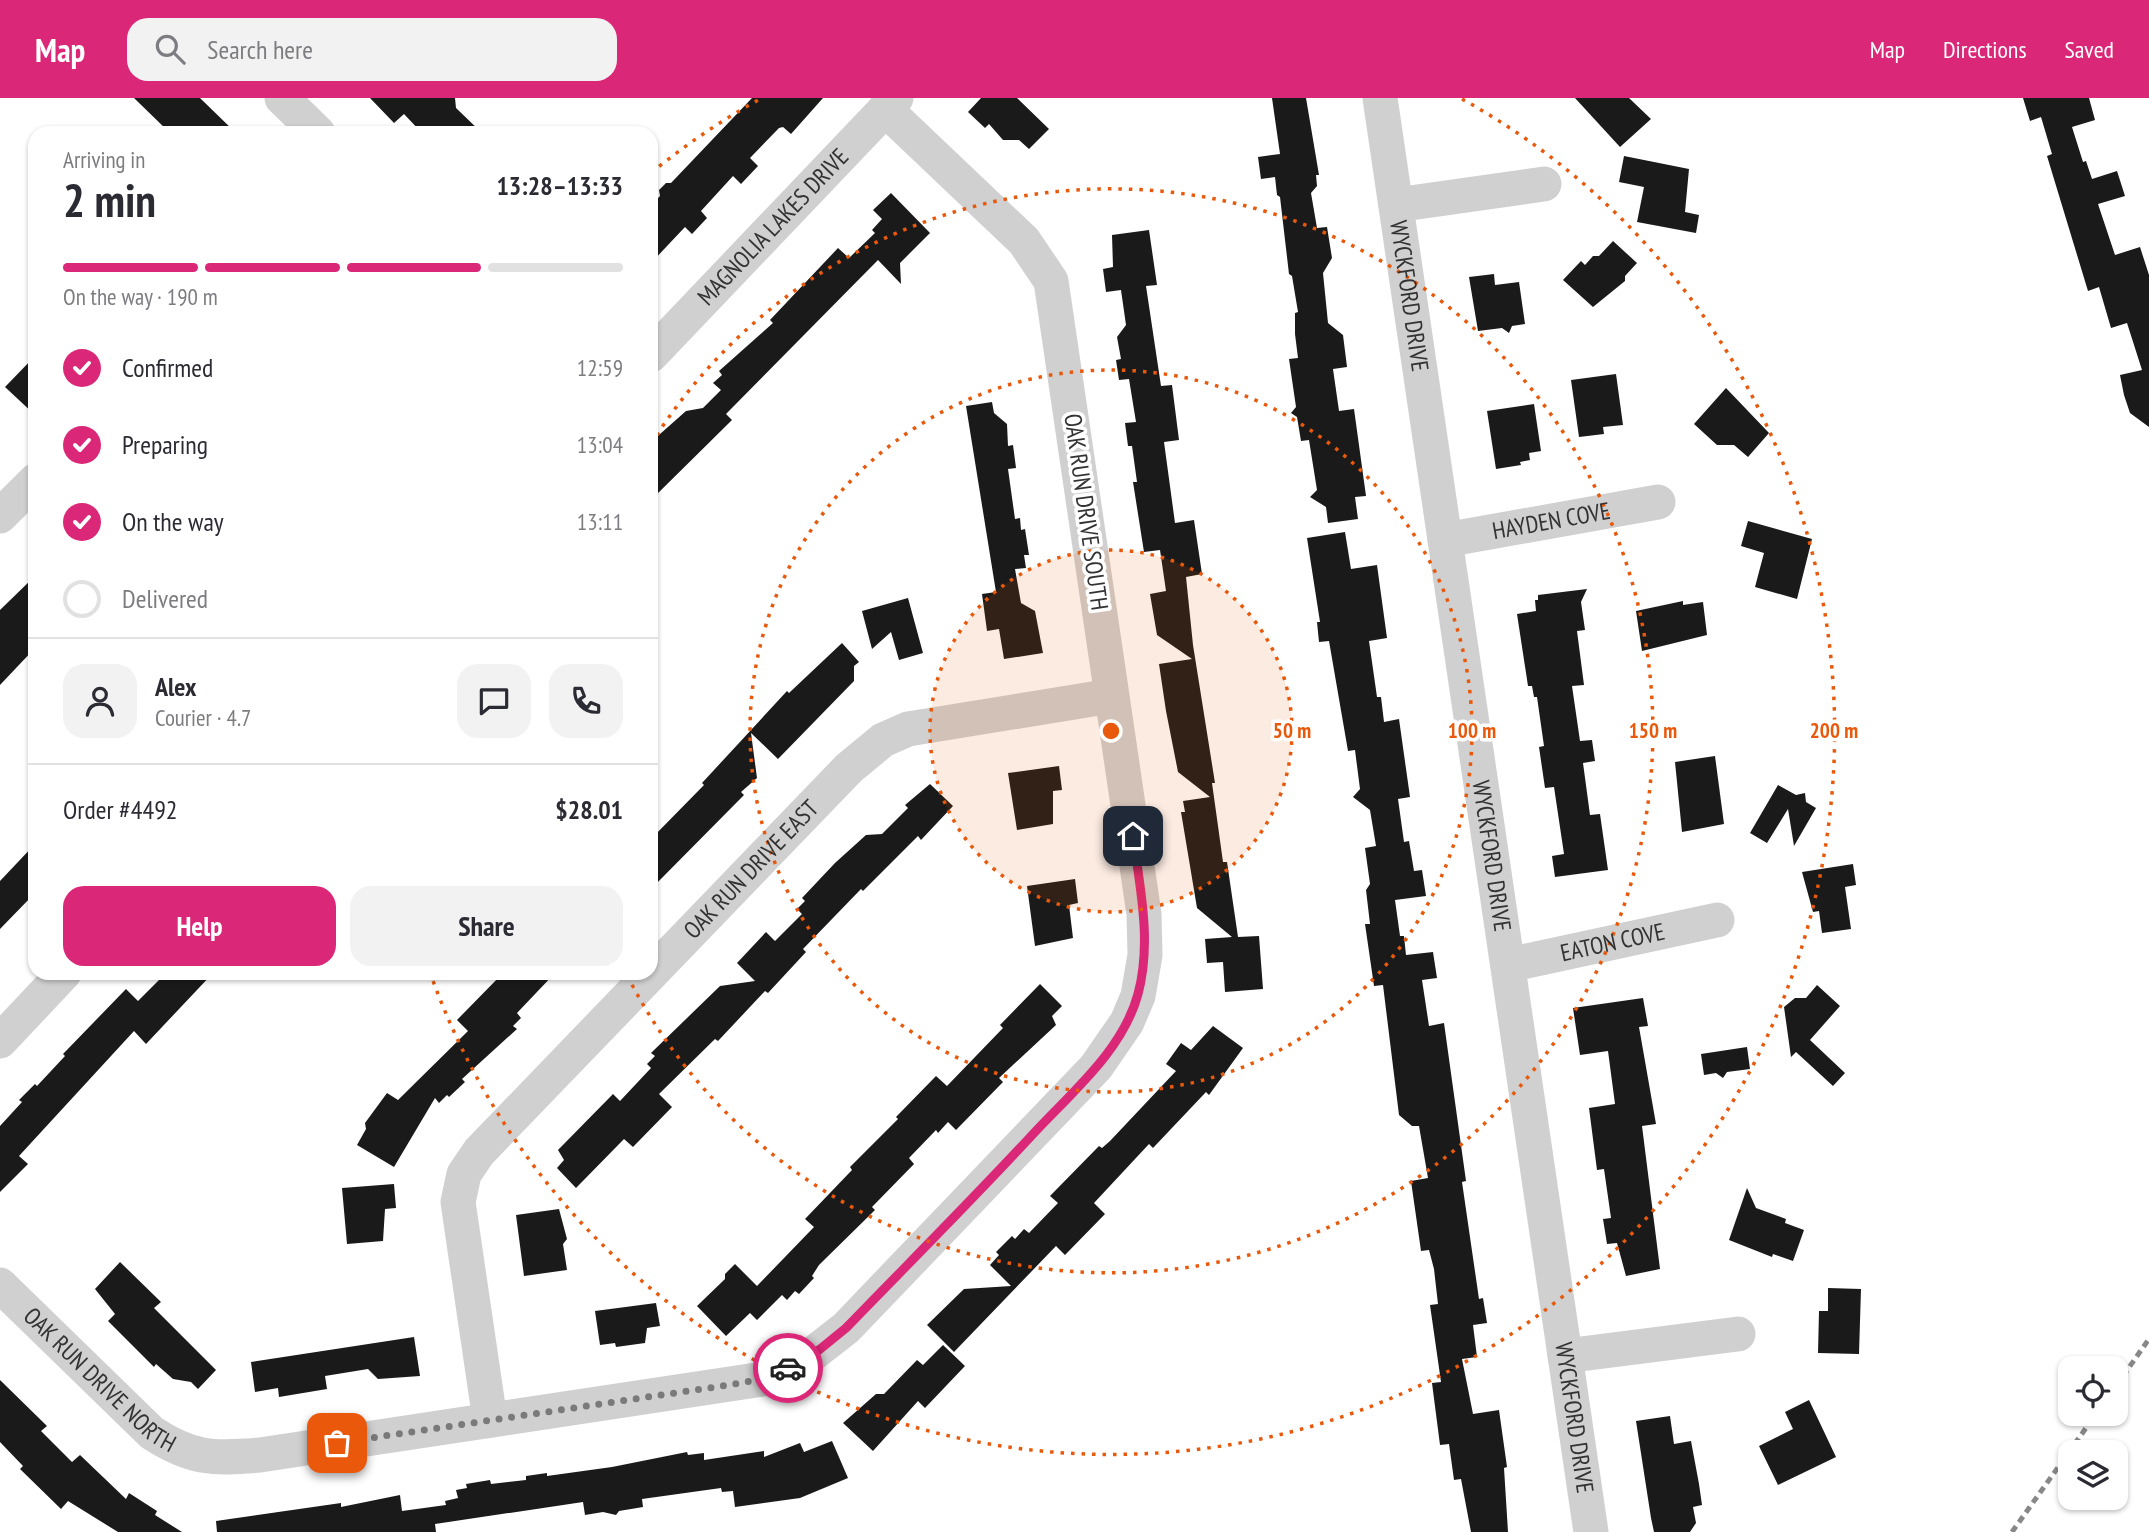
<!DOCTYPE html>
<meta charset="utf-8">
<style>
body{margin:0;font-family:"PT Sans Narrow",sans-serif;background:#f2f2f3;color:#2b2b33;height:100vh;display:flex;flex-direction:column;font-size:26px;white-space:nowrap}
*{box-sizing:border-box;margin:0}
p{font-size:23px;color:#7c7c81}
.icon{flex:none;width:38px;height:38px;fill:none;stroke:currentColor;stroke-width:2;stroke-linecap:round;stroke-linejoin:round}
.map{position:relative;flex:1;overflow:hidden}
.panel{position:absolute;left:28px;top:28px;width:630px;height:854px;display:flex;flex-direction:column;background:#fff;border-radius:21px;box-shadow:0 2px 5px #0004}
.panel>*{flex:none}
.fabs{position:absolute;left:2058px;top:1258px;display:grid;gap:14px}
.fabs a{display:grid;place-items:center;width:70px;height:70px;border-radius:14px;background:#fff;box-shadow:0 2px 5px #0004;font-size:35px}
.pin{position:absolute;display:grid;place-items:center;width:60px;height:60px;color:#fff;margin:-30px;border-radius:14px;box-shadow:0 4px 10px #0006}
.courier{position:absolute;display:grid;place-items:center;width:70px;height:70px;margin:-35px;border:5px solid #db2777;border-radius:50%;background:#fff;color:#222;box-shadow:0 2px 9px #0007}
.summary em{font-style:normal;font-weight:700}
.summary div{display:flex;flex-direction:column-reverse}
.summary{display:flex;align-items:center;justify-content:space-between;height:119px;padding:0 35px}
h1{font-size:46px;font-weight:700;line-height:52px}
.bar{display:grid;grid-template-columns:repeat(4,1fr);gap:10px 7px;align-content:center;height:84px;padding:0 35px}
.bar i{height:9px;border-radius:5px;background:#e1e1e2}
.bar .current{background:#db2777}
.bar p{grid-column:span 4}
.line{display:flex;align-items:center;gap:18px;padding:0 35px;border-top:2px solid #e1e1e2}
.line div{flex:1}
.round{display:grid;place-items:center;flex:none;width:74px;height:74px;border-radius:21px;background:#f2f2f3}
ol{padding:0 35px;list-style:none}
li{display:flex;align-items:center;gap:21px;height:77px}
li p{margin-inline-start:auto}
li .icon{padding:7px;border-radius:50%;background:#db2777;color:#fff;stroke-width:4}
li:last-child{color:#7c7c81}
li i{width:38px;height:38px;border:4px solid #e1e1e2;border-radius:50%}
.primary-button{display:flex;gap:14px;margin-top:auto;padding:14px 35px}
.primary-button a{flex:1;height:80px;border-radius:21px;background:#db2777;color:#fff;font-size:28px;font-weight:700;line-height:80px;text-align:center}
.primary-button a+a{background:#f2f2f3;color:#2b2b33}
header{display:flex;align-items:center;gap:42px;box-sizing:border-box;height:98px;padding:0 35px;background:#db2777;color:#fff}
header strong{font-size:33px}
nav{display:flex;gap:38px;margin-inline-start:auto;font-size:24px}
.search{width:490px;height:63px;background:#f2f2f3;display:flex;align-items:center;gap:18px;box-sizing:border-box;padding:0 24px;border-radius:21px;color:#7c7c81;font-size:26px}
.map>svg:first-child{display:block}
.building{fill:#1a1a1a}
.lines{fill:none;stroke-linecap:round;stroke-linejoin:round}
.minor{stroke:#d0d0d0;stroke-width:35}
.rail{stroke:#888;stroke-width:5;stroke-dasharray:7 5;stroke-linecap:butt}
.done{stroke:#7a7a7a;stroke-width:7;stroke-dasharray:0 12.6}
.route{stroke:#db2777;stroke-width:9}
.ring{fill:none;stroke:#e8590c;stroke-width:3.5;stroke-dasharray:3.5 7}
.labels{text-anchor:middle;stroke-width:7;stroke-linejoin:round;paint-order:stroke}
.street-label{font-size:24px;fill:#333;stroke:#fff}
.centre{fill:#e8590c;stroke:#fff;stroke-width:3.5}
.ring-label{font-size:21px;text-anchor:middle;font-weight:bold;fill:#e8590c;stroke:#fff;stroke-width:7;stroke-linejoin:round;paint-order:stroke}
</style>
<header>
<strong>Map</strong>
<div class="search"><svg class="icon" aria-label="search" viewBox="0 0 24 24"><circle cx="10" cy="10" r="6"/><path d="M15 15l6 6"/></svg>Search here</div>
<nav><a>Map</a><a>Directions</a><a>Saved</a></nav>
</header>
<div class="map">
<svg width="2149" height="1434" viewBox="0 0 2149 1434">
<rect width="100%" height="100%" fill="#fff"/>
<g class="building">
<path d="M 134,0 L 200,0 L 236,35 L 170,35 Z"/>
<path d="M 370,0 L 455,0 L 456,10 L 482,35 L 422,35 L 404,16 L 394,25 Z"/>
<path d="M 752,0 L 823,0 L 791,36 L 783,29 L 779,30 L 750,60 L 758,68 L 741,86 L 733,78 L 701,113 L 707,120 L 692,136 L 685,129 L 651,165 L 651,107 L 660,98 L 659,92 L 666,85 L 671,85 Z"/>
<path d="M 981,0 L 1017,0 L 1049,31 L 1029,51 L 1019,42 L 1003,42 L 989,26 L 985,30 L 968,14 Z"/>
<path d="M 1272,0 L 1306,0 L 1319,77 L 1316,77 L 1317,88 L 1311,95 L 1317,130 L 1327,129 L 1332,160 L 1323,175 L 1328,225 L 1343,237 L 1347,269 L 1333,271 L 1339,313 L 1354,311 L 1366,398 L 1355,399 L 1358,421 L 1328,425 L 1326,409 L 1310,399 L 1317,392 L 1309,342 L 1301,343 L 1297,319 L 1291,315 L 1296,309 L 1289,261 L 1298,260 L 1295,236 L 1295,215 L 1298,214 L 1292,178 L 1289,176 L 1280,99 L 1277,97 L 1275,79 L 1261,81 L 1258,59 L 1280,56 Z"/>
<path d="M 1575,0 L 1629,0 L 1651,21 L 1620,49 Z"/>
<path d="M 2023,0 L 2089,0 L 2095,22 L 2072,29 L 2083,64 L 2086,63 L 2092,81 L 2117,73 L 2125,98 L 2098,106 L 2115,157 L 2140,149 L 2149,177 L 2149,329 L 2130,315 L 2124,297 L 2120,277 L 2142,272 L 2127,225 L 2111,230 L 2099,189 L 2088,193 L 2047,58 L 2052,56 L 2041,19 L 2030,23 Z"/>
<path d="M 1624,58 L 1689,71 L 1685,114 L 1699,117 L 1696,135 L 1637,124 L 1644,89 L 1619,84 Z"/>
<path d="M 891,95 L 930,135 L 900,165 L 901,186 L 878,162 L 726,316 L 732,322 L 651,402 L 651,344 L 686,313 L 703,310 L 721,292 L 713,285 L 722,277 L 719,273 L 773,225 L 770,222 L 838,150 L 849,160 L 875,135 L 872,132 L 882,121 L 873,112 Z"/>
<path d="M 1149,132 L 1157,187 L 1146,188 L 1161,288 L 1172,287 L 1179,342 L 1164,344 L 1175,425 L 1194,422 L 1202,476 L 1186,479 L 1193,547 L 1215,685 L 1212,685 L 1223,764 L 1227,764 L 1238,839 L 1259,838 L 1263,891 L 1225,894 L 1223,864 L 1207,865 L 1205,841 L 1232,839 L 1197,810 L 1181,714 L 1185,714 L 1183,703 L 1210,699 L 1178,674 L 1166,613 L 1159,566 L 1192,561 L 1157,537 L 1150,496 L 1166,493 L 1160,452 L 1144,454 L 1133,384 L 1137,384 L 1132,348 L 1128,348 L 1125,325 L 1136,324 L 1129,281 L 1119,282 L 1116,262 L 1121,261 L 1117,239 L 1126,227 L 1121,192 L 1106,194 L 1103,171 L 1113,169 L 1112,137 Z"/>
<path d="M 1613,143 L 1637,165 L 1625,178 L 1625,183 L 1593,209 L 1563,182 L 1581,163 L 1585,167 L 1593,158 L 1599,158 Z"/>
<path d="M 1494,176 L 1495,187 L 1519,184 L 1525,226 L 1512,228 L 1509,235 L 1502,230 L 1478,233 L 1469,179 Z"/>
<path d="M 35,258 L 35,317 L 5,289 Z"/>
<path d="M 1616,276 L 1623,327 L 1603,329 L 1604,336 L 1579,339 L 1571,282 Z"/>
<path d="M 1726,290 L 1769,335 L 1748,359 L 1734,347 L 1717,347 L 1694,326 Z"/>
<path d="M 992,304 L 994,315 L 1007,326 L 1008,348 L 1013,347 L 1016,370 L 1008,371 L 1015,421 L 1020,420 L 1021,432 L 1025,431 L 1029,457 L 1024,457 L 1026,470 L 1015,471 L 1021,505 L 1035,513 L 1043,555 L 1004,561 L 999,531 L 987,533 L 982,496 L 996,494 L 966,308 Z"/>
<path d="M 1534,306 L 1541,353 L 1529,355 L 1530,362 L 1520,364 L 1521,367 L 1496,371 L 1487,313 Z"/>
<path d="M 1748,423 L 1812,441 L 1797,501 L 1755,489 L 1764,455 L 1741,448 Z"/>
<path d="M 1345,434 L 1351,471 L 1377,467 L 1387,540 L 1369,543 L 1377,599 L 1381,599 L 1384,624 L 1399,621 L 1410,699 L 1398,701 L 1404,744 L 1409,743 L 1414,773 L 1422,772 L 1426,798 L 1395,802 L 1400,838 L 1404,838 L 1406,857 L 1433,854 L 1437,880 L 1422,882 L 1429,928 L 1444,925 L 1466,1083 L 1462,1084 L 1479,1201 L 1483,1200 L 1487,1225 L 1473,1227 L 1477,1259 L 1462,1261 L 1473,1316 L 1499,1312 L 1507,1369 L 1504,1370 L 1508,1434 L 1471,1434 L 1461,1381 L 1454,1382 L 1449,1346 L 1440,1347 L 1432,1285 L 1441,1284 L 1430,1207 L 1438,1206 L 1434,1171 L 1429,1152 L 1421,1153 L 1411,1083 L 1428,1080 L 1419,1028 L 1412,1028 L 1399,1017 L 1383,887 L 1374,888 L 1365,826 L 1370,826 L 1366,792 L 1370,786 L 1365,750 L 1376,748 L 1370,712 L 1353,699 L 1360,691 L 1355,652 L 1348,653 L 1329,543 L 1319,544 L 1317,524 L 1320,524 L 1307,440 Z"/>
<path d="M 35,478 L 35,550 L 0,587 L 0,512 Z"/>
<path d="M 1587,491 L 1581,504 L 1585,532 L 1577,533 L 1584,587 L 1572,588 L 1580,643 L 1592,642 L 1595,663 L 1583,665 L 1590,717 L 1600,716 L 1608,772 L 1555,779 L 1552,758 L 1564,756 L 1554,689 L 1545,690 L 1539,649 L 1544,648 L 1537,599 L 1534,599 L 1532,588 L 1528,588 L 1517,516 L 1536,513 L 1535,502 L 1538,502 L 1538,497 Z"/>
<path d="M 908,500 L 923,555 L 899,562 L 891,534 L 872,551 L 862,513 Z"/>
<path d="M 1683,503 L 1683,507 L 1703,504 L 1707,537 L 1642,553 L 1636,513 Z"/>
<path d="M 842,545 L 859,564 L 854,568 L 854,583 L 778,661 L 751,635 L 757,680 L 741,694 L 744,697 L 651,791 L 651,741 L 704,687 L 702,685 L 787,593 L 789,595 Z"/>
<path d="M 1715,658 L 1724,726 L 1682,734 L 1675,664 Z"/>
<path d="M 1059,668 L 1062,692 L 1053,693 L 1053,726 L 1017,732 L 1008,675 Z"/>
<path d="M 930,686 L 953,708 L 921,742 L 918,738 L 863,793 L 861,791 L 803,851 L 806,854 L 768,895 L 765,893 L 718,943 L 715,941 L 659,996 L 672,1009 L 633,1049 L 624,1041 L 576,1090 L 557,1070 L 564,1062 L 558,1052 L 613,996 L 620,1003 L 651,970 L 647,966 L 655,958 L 651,955 L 720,888 L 755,883 L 737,865 L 766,834 L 775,843 L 802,816 L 797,811 L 805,803 L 802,800 L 835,765 L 866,737 L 882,736 L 908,710 L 905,707 Z"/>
<path d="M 1778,687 L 1796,697 L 1805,695 L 1806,704 L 1816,710 L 1794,748 L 1788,711 L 1767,745 L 1750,735 Z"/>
<path d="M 35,746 L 35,795 L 0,831 L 0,783 Z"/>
<path d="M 1853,766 L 1856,787 L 1845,789 L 1851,831 L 1822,835 L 1819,813 L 1813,814 L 1802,774 Z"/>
<path d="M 1075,781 L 1078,805 L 1069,807 L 1073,840 L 1035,848 L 1027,788 Z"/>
<path d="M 166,875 L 213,875 L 146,946 L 134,933 L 19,1058 L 28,1066 L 0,1094 L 0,1028 L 22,1004 L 19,1002 L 35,986 L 37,988 L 65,958 L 63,956 L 126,891 L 138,903 Z"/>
<path d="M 503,875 L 555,875 L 517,915 L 521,920 L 513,928 L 517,931 L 462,981 L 465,984 L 449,999 L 447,997 L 439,1005 L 435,1000 L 394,1069 L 357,1047 L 366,1031 L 365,1025 L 387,995 L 398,1002 L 468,933 L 457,922 Z"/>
<path d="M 1040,886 L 1062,908 L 1052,918 L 1056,927 L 999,980 L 1003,984 L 956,1032 L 948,1024 L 938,1035 L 936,1032 L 909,1060 L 914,1066 L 872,1109 L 875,1112 L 819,1167 L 812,1178 L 814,1180 L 799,1196 L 795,1193 L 787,1202 L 782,1197 L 757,1222 L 750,1215 L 726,1238 L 697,1208 L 725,1181 L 725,1176 L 735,1166 L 757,1188 L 814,1129 L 805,1121 L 852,1072 L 850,1069 L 898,1021 L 896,1019 L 936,978 L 947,988 L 1003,930 L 1000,927 Z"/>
<path d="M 1817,887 L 1840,908 L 1810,942 L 1845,975 L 1833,988 L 1796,954 L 1791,959 L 1784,909 L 1795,900 L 1806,900 Z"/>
<path d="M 1643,900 L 1648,928 L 1639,929 L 1656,1026 L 1642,1028 L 1660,1171 L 1626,1178 L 1617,1145 L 1607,1146 L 1603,1121 L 1611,1120 L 1604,1071 L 1597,1072 L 1589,1010 L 1615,1006 L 1608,953 L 1580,957 L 1573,910 Z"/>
<path d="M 1213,928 L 1243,950 L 1209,997 L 1206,994 L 1153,1050 L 1149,1046 L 1094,1105 L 1105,1116 L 1065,1157 L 1056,1148 L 954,1254 L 927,1227 L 964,1191 L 1011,1188 L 990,1167 L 999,1157 L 996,1154 L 1012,1138 L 1015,1141 L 1024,1131 L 1029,1135 L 1058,1105 L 1050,1098 L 1099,1048 L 1102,1050 L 1110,1043 L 1176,973 L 1166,966 L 1181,945 L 1191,952 Z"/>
<path d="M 1747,949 L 1750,971 L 1727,974 L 1723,980 L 1716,975 L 1704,977 L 1701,956 Z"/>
<path d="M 394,1086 L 396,1110 L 385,1111 L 383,1143 L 347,1146 L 342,1090 Z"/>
<path d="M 1747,1090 L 1756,1110 L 1786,1121 L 1785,1125 L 1804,1132 L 1793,1163 L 1773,1156 L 1772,1159 L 1729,1142 Z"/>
<path d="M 559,1111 L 567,1141 L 563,1146 L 567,1172 L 524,1178 L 516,1117 Z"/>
<path d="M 120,1164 L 161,1204 L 154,1210 L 216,1272 L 198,1291 L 191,1284 L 173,1281 L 156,1266 L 154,1269 L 108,1223 L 115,1216 L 95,1191 Z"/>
<path d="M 1828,1190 L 1861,1191 L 1859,1256 L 1818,1255 L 1819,1213 L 1828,1213 Z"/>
<path d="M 656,1205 L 660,1228 L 647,1230 L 645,1245 L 616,1249 L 615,1245 L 600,1247 L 595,1213 Z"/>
<path d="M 414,1239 L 420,1278 L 378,1281 L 368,1271 L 325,1278 L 327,1291 L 279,1299 L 278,1290 L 255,1294 L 251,1264 Z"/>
<path d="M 943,1247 L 965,1268 L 925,1310 L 918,1303 L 873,1353 L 843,1325 L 876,1296 L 884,1296 L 917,1262 L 923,1267 Z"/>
<path d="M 0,1282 L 47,1328 L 41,1333 L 72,1364 L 80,1357 L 126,1401 L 129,1395 L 157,1413 L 155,1417 L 182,1434 L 118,1434 L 68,1403 L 61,1411 L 20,1371 L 23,1368 L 0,1344 Z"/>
<path d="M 1809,1302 L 1836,1359 L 1778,1387 L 1759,1348 L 1793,1331 L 1785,1314 Z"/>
<path d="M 1670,1318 L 1674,1346 L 1691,1343 L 1699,1386 L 1702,1407 L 1693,1409 L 1696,1425 L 1690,1434 L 1654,1434 L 1651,1420 L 1636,1323 Z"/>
<path d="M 832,1343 L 848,1380 L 800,1400 L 735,1409 L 733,1393 L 722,1394 L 721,1390 L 642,1401 L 643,1409 L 619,1413 L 616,1417 L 603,1414 L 585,1417 L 583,1404 L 435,1426 L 436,1434 L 217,1434 L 216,1423 L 341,1405 L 341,1409 L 400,1397 L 402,1413 L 446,1407 L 445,1403 L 458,1400 L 456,1392 L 467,1390 L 466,1386 L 490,1382 L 491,1386 L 526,1382 L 526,1378 L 547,1375 L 547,1378 L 612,1369 L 687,1354 L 688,1357 L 704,1355 L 704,1362 L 764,1353 L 764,1359 L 800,1345 L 804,1354 Z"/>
</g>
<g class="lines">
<g class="minor">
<path d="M 282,0 L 318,35"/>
<path id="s1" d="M 1380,0 L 1591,1434"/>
<path d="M 1396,107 L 1544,86"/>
<path id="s2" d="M 651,257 L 896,0"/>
<path d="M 0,418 L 35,383"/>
<path id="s3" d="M 1445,442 L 1658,404"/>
<path id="s4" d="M 1508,867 L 1717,822"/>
<path d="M 0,943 L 64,875"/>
<path id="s5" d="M 0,1187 L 152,1335 C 192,1361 213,1361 260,1357 L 763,1281 L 801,1265 L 846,1230 L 1096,969 L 1127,924 L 1138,898 L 1145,857 L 1144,816 L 1051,183 L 1024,143 L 885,11"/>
<path d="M 1565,1258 L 1738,1236"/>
<path id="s6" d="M 490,1322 L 458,1104 L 464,1076 L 479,1054 L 849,670 L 883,642 L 908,631 L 1111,598"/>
</g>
<g class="rail">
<path d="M 2116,1288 L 2149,1241"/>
<path d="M 2012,1434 L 2096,1316"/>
</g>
</g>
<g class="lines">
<path class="done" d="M 337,1345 L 722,1288 L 763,1281 L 788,1270"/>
<path class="route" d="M 788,1270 L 819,1252 L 846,1230 C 909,1165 973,1101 1034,1035 C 1072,994 1123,952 1138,896 C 1152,844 1140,790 1133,738"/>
</g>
<circle cx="1111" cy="633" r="181" fill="#e8590c" fill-opacity=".12"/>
<g class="ring">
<circle cx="1111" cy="633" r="181"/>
<circle cx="1111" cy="633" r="361"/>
<path d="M651 346A542 542 0 1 1 628 879"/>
<path d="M651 75A723 723 0 0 1 760 1M1462 1A723 723 0 1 1 432 880"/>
</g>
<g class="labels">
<g class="street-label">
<text dy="8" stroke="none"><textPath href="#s2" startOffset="177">MAGNOLIA LAKES DRIVE</textPath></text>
<text dy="8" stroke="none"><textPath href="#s1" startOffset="200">WYCKFORD DRIVE</textPath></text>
<text transform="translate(1086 414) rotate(82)" y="8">OAK RUN DRIVE SOUTH</text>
<text dy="8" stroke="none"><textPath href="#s3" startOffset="108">HAYDEN COVE</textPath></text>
<text dy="8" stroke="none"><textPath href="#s1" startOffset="766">WYCKFORD DRIVE</textPath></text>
<text dy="8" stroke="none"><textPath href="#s6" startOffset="668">OAK RUN DRIVE EAST</textPath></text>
<text dy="8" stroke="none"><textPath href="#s4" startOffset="107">EATON COVE</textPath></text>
<text dy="8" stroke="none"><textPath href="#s5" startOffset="138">OAK RUN DRIVE NORTH</textPath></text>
<text dy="8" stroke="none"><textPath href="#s1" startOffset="1334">WYCKFORD DRIVE</textPath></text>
</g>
</g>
<circle cx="1111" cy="633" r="10" class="centre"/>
<g class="ring-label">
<text x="1292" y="640">50 m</text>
<text x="1472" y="640">100 m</text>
<text x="1653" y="640">150 m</text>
<text x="1834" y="640">200 m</text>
</g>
</svg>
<div class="fabs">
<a><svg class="icon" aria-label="locate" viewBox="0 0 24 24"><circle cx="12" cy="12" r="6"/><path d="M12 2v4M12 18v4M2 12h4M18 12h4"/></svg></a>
<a><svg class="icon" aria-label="layers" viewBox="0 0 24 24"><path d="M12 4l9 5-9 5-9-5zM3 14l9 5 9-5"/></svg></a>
</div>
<div class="pin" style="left:337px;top:1345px;background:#ea580c"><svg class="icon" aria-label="bag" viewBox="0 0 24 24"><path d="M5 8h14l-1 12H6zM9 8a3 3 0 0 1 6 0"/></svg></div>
<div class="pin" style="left:1133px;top:738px;background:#1f2937"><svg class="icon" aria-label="home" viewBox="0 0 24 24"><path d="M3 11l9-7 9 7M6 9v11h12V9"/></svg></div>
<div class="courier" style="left:788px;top:1270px"><svg class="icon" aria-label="car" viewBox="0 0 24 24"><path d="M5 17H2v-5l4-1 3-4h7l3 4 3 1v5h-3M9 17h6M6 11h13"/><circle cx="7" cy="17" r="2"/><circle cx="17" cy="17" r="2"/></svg></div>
<section class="panel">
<div class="summary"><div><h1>2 min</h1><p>Arriving in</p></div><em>13:28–13:33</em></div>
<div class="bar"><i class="current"></i><i class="current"></i><i class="current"></i><i></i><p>On the way · 190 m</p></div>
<ol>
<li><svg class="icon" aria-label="check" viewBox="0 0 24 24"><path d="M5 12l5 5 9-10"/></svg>Confirmed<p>12:59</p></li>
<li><svg class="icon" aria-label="check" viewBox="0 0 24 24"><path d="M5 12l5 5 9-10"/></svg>Preparing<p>13:04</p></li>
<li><svg class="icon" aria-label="check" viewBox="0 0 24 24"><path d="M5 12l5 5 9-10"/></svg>On the way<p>13:11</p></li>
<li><i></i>Delivered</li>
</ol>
<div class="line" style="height:126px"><a class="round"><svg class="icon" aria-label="person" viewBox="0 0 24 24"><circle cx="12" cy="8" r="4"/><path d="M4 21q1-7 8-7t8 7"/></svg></a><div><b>Alex</b><p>Courier · 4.7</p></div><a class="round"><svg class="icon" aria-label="chat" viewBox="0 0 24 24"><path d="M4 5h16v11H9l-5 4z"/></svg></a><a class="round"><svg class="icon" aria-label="phone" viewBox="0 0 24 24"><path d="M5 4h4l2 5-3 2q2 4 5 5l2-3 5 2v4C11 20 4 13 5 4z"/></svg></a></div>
<div class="line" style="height:91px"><div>Order #4492</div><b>$28.01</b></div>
<div class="primary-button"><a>Help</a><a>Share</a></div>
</section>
</div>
